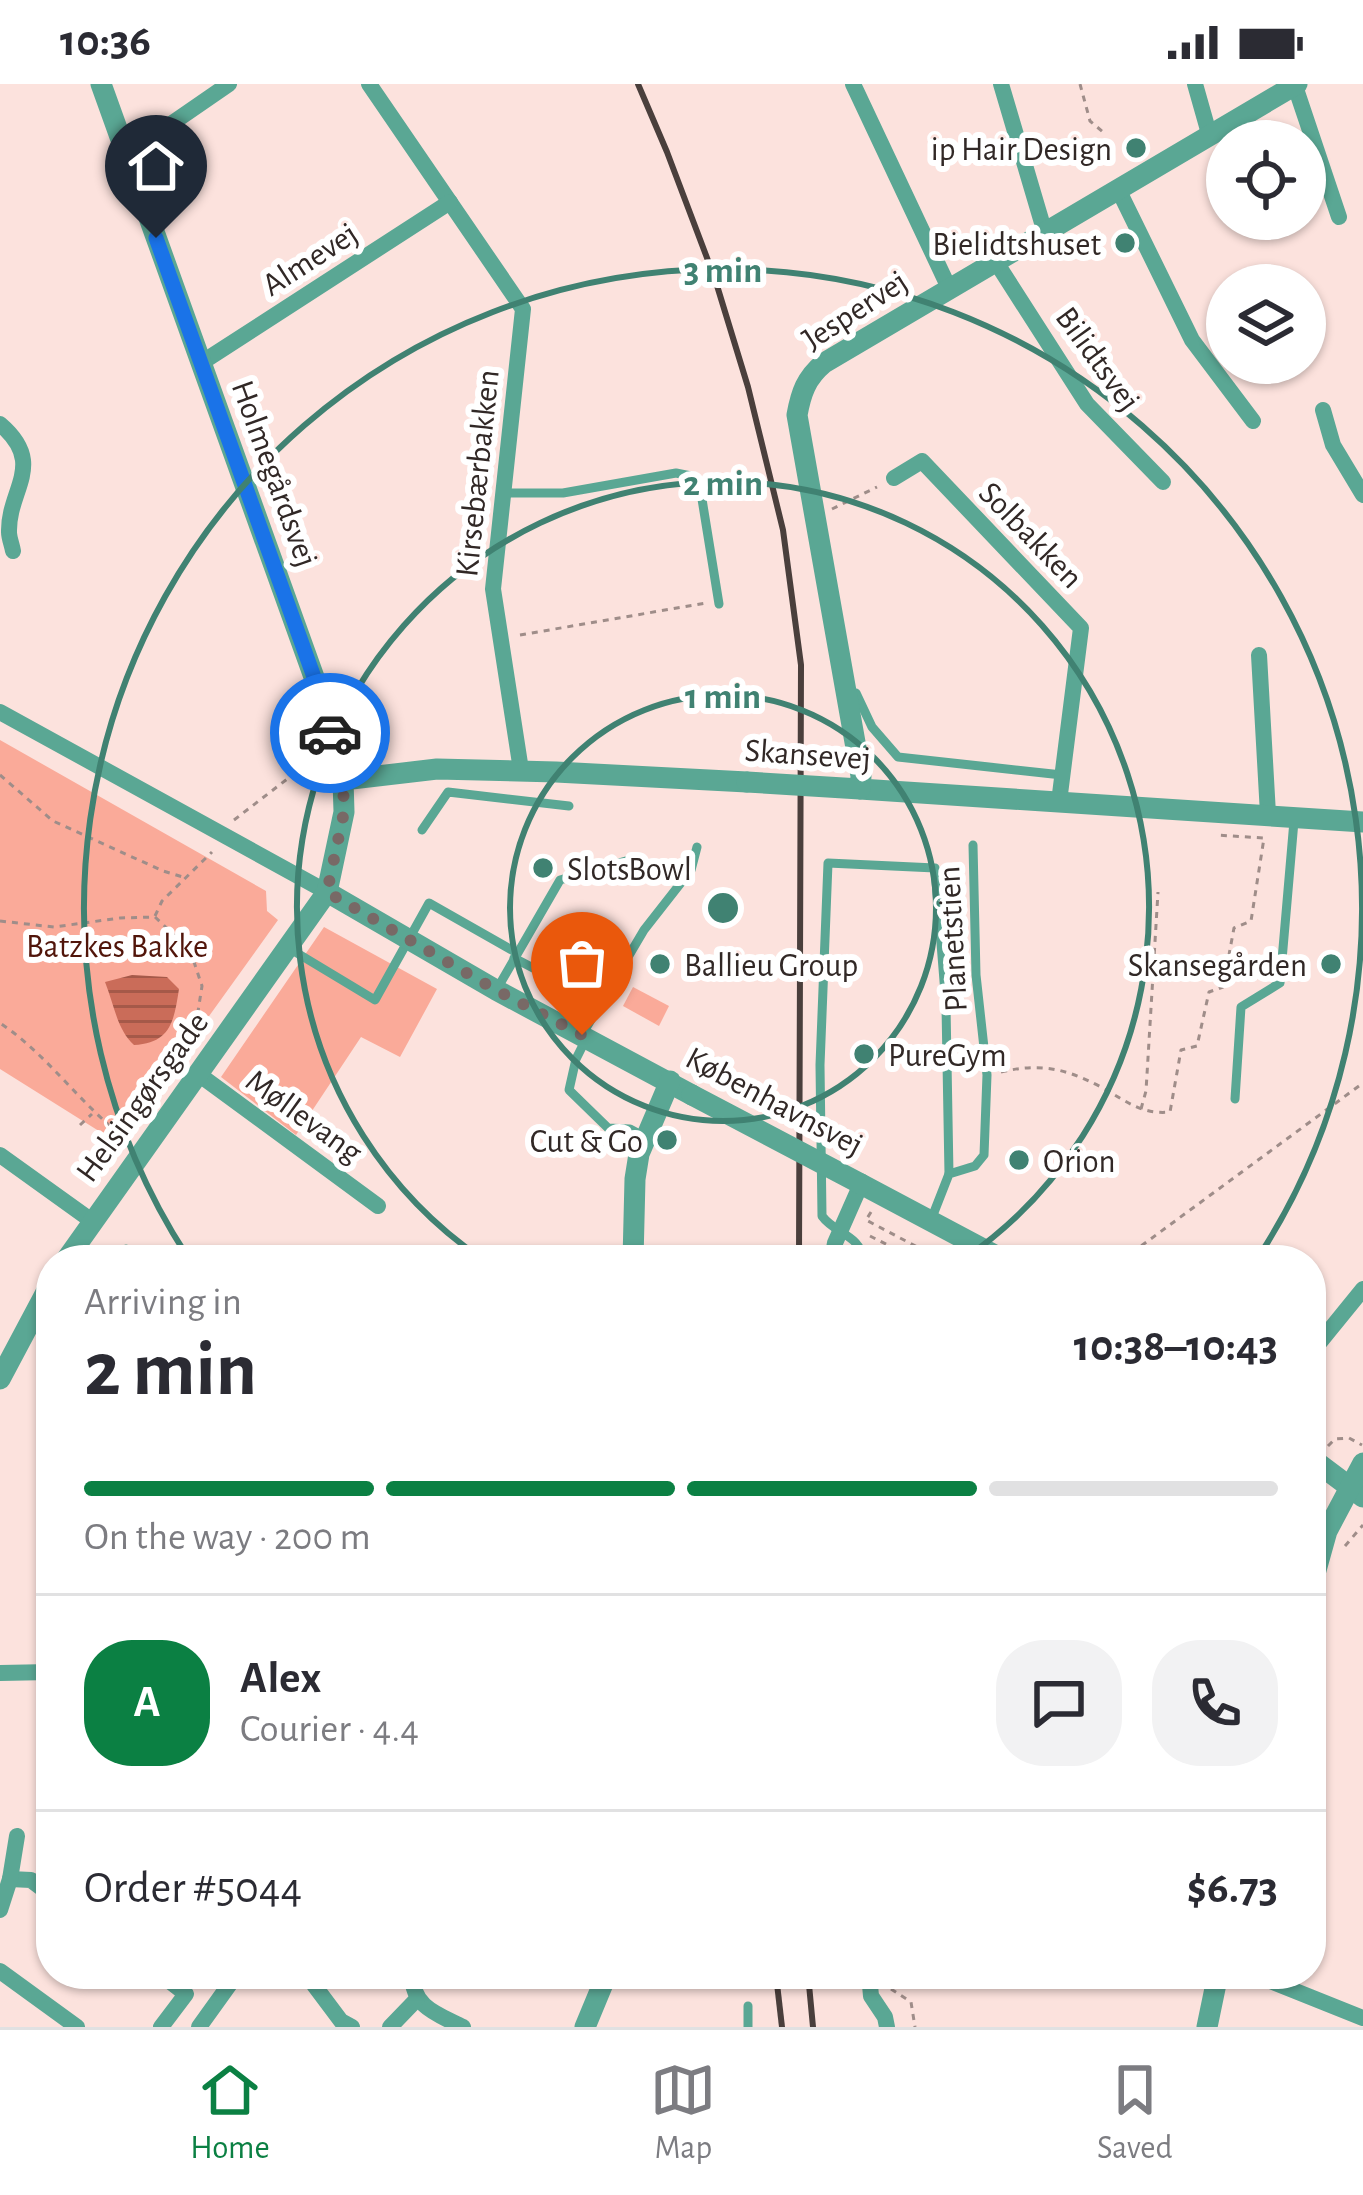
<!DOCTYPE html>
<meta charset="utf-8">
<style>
body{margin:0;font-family:"Alegreya Sans",sans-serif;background:#f2f2f3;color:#2b2b33;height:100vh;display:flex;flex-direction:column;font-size:45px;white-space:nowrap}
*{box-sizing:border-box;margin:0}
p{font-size:39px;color:#7c7c81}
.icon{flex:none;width:66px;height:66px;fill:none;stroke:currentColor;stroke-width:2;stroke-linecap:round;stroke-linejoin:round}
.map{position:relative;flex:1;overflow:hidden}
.panel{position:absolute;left:36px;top:1161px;width:1290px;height:744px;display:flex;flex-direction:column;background:#fff;border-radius:48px;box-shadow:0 3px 9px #0004}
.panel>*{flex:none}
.tools{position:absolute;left:1206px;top:36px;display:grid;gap:24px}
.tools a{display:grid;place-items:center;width:120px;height:120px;border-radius:50%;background:#fff;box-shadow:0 3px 9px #0004;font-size:60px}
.pin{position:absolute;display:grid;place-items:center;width:102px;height:102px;color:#fff;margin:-123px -51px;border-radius:50% 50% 50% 0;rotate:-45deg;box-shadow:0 0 12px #0007}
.pin .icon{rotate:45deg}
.courier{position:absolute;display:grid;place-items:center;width:120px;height:120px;margin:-60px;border:9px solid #1a73e8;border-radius:50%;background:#fff;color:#222;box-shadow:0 3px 15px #0007}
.head em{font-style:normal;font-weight:700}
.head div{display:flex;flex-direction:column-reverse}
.head{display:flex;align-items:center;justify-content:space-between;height:204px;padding:0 48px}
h1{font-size:78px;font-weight:700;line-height:90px}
.bar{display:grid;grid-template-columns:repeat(4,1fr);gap:18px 12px;align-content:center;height:144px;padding:0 48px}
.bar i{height:15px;border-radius:9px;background:#e1e1e2}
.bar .selected{background:#0b8043}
.bar p{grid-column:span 4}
.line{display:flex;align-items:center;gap:30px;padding:0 48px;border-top:3px solid #e1e1e2}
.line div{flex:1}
.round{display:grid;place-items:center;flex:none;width:126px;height:126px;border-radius:48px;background:#f2f2f3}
.status{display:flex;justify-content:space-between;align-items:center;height:84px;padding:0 60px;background:#fff;direction:ltr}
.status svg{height:33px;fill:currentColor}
.dock{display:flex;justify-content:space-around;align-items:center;height:168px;border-top:3px solid #e1e1e2;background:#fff;font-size:33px;color:#7c7c81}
.dock a{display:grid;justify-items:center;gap:6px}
.dock .selected{color:#0b8043}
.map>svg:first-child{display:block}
.green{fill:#faaa99}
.water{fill:url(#water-rules)}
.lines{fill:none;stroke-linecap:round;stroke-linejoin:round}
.path{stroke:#9f8d89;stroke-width:3;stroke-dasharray:6 6;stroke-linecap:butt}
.service{stroke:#5aa794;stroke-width:9}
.minor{stroke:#5aa794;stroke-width:16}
.tertiary{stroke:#5aa794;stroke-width:21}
.rail{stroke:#4a3f3c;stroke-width:6}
.minor-bridge{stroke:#5aa794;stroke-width:16}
.tertiary-bridge{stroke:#5aa794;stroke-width:21}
.done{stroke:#786966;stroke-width:12;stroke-dasharray:0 21.6}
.route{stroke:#1a73e8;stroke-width:15}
.ring{fill:none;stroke:#408272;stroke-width:6}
.poi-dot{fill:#408272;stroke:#fff;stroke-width:4.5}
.labels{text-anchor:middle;stroke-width:12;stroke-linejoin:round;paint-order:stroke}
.poi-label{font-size:33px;fill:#312826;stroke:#fff;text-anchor:end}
.street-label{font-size:33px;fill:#312826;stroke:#fff}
.park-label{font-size:33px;fill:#51150a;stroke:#fff}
.centre{fill:#408272;stroke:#fff;stroke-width:6}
.ring-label{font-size:36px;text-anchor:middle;font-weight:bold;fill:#408272;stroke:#fff;stroke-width:12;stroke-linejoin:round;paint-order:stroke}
</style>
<div class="status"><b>10:36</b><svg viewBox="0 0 49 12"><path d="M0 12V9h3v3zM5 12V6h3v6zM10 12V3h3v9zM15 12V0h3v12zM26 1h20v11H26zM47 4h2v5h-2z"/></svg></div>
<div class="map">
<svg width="1363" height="1943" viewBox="0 0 1363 1943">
<defs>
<pattern id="water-rules" width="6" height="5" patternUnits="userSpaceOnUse" patternTransform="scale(3)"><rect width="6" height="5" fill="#ca6c59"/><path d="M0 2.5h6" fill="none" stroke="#a55949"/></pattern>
</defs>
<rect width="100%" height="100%" fill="#fce2dd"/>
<g class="green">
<path d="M 0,656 L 266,807 L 267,827 L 278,836 L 118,1059 L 0,985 Z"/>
<path d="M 324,843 L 437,905 L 400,973 L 361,953 L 296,1051 L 221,993 Z"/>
<path d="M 633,903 L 669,922 L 659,942 L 623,922 Z"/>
</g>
<path class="water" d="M 132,891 L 167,893 L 179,905 C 174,937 171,959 134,961 C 117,946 114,920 105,898 Z"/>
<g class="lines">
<g class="path">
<path d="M 1080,0 L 1090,37 L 1103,48"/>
<path d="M 832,425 L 877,403"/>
<path d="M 520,551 L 706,519"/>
<path d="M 0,691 L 53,737 L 163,787 L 186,794"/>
<path d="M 234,736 L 317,672"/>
<path d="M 155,832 L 162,817 L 212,768"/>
<path d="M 0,837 L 54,843 L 120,834 L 155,833 L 190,866 L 202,902 L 197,934 L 116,1047 C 75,1013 45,969 0,939"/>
<path d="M 1001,988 C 1040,979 1065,984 1101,1003 C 1125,1016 1141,1031 1170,1028 L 1181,966 L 1197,962 L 1209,908 L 1223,903 L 1234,844 L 1251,837 L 1264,754 L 1215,751"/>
<path d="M 1141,1025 L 1146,1007 L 1158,808"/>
<path d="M 80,1041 L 92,1030"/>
<path d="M 871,1128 L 866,1136 L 942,1176"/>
<path d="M 870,1152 L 917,1176"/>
<path d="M 1122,1176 L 1363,999"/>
<path d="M 1328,1362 L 1335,1355 L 1349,1354 L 1362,1361"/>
<path d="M 1345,1462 L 1363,1441"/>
<path d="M 891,1905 L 911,1918 L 915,1943"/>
</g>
<g class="service">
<path d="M 504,409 L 563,409 L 676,389 L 691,392 L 701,409 L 719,520"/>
<path d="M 856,609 L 872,643 L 898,673 L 1062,691"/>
<path d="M 422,746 L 448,708 L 569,722"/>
<path d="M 287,863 L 375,916 L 429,819 L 517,869"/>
<path d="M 514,874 L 600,919"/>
<path d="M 497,905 L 560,796 L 636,774"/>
<path d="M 582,951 L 644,846 L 691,786 L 697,763"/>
<path d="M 585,957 L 576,975 L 569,1006 L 608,1044 L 630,1045 L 645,1053"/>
<path d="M 1235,1015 L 1241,923 L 1280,899 L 1294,737"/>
<path d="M 931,1136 L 949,1090 L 975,1082 L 984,1071 L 987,991 L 976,891 L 973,761"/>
<path d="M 120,1176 L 126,1165"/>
<path d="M 863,1176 C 861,1151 835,1150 822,1132 L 820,981 L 828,779 L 935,784 L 946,922 L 949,1090"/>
<path d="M 748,1943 L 748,1922"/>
</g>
<g class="minor">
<path d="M 369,0 L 523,225 L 493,505 L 521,686"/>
<path d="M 853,0 L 949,204"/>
<path d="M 1001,0 L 1045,149"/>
<path d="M 1195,0 L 1210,53"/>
<path d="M 1295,2 L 1339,133"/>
<path d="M 126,71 L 229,0"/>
<path d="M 1119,107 L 1192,256 L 1253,337"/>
<path d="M 996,178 L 1087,320 L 1163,398"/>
<path d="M 201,279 L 450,118"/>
<path d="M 1323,326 L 1333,361 L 1363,411"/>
<path d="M 0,340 C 47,380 8,405 9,448 C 9,454 12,461 13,467"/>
<path d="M 894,394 L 922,377 L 1081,544 L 1059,718"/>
<path d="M 1259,571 L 1268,730"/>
<path d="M 0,628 L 327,808"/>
<path d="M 197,989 L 378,1122"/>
<path d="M 0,1071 L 92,1137"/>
<path d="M 1311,1269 L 1363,1205"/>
<path d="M 0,1589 L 51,1588"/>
<path d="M 10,1795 L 31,1796 L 51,1811"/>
<path d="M 0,1826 L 10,1795 L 17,1752"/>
<path d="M 0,1887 L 77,1943"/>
<path d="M 160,1890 L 186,1910 L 161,1943"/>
<path d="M 412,1890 C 412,1923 437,1930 463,1943"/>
<path d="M 869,1890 L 871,1912 L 885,1933 L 887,1943"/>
<path d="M 1253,1890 L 1363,1934"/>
<path d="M 314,1901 L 341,1937 L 352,1943"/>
<path d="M 199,1943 L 237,1890"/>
<path d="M 390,1943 L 417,1915"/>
</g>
<g class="tertiary">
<path d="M 1297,0 L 824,279 C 806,294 801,309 797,331 L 861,692 L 860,705 L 1363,738"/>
<path d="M 343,696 L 437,685 L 556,688 L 747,698"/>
<path d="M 327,808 L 496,906 L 692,1011"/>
<path d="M 861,1100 L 1004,1176"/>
<path d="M 66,1176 L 327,808 L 344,728 L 343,696 L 319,607 L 101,0"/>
<path d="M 633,1176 L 635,1095 L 639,1070 L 670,997"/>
<path d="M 0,1295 L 51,1199"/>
<path d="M 1311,1374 L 1363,1413"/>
<path d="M 1311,1504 L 1327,1447 L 1363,1379"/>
<path d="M 585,1943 L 607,1890"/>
<path d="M 1207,1943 L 1218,1890"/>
</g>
<g class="rail">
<path d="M 638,0 L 667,68 L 715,195 L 748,303 L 783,446 L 801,581 L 799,1176"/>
<path d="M 808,1890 L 813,1943"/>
<path d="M 776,1891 L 782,1943"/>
</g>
<path class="minor-bridge" d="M 832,1175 L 835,1159 L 861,1100"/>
<g class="tertiary-bridge">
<path d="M 747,698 L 860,705"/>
<path d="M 692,1011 L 861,1100"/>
</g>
</g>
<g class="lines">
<path class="done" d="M 330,649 L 343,696 L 344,728 L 327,808 L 496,906 L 582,951"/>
<path class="route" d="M 156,154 L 319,607 L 330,649"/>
</g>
<g class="ring">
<circle cx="723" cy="824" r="213"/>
<path d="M482 1175A426 426 0 1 1 964 1175"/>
<path d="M187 1172A639 639 0 1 1 1259 1172"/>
</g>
<g class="poi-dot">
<circle cx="1136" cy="64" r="12"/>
<circle cx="1125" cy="159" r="12"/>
<circle cx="543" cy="784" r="12"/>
<circle cx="660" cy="880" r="12"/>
<circle cx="1331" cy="880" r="12"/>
<circle cx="864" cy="970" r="12"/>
<circle cx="667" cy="1056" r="12"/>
<circle cx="1019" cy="1076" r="12"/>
</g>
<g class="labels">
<g class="poi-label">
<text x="1112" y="76">ip Hair Design</text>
<text x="1101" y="171">Bielidtshuset</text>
<text x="567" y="796" text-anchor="start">SlotsBowl</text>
<text x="684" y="892" text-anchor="start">Ballieu Group</text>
<text x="1307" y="892">Skansegården</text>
<text x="888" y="982" text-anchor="start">PureGym</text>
<text x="643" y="1068">Cut &amp; Go</text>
<text x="1043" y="1088" text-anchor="start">Orion</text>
</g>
<g class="street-label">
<text transform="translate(309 174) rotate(-33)" y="12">Almevej</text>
<text transform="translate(854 225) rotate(-33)" y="12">Jespervej</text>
<text transform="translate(1099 274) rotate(54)" y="12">Bilidtsvej</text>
<text transform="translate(276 389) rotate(70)" y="12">Holmegårdsvej</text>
<text transform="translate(476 389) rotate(-84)" y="12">Kirsebærbakken</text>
<text transform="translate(1032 450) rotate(46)" y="12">Solbakken</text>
<text transform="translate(808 669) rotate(4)" y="12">Skansevej</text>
<text transform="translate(951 855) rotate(-93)" y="12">Planetstien</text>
<text transform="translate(141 1012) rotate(-54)" y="12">Helsingørsgade</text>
<text transform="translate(775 1016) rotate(28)" y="12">Københavnsvej</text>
<text transform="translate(305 1031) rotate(36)" y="12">Møllevang</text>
</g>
<g class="park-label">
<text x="117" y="873">Batzkes Bakke</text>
</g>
</g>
<circle cx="723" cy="824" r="18" class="centre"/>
<g class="ring-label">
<text x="723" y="198">3 min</text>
<text x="723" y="411">2 min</text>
<text x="723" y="624">1 min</text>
</g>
</svg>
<div class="tools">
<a><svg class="icon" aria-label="locate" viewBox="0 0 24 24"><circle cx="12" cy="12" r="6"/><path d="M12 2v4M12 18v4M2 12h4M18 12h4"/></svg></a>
<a><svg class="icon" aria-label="layers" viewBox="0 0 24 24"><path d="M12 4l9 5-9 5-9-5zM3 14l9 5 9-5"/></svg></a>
</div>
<div class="pin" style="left:582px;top:951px;background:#ea580c"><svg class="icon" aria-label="bag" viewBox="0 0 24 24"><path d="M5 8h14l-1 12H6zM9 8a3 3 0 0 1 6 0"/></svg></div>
<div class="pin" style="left:156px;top:154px;background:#1f2937"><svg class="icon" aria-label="home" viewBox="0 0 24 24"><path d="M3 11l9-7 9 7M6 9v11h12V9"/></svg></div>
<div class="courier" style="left:330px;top:649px"><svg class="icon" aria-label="car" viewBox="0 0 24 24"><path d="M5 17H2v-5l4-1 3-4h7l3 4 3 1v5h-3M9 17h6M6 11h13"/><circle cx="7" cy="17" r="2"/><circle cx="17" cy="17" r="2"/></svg></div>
<section class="panel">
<div class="head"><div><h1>2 min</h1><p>Arriving in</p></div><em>10:38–10:43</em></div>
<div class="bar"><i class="selected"></i><i class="selected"></i><i class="selected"></i><i></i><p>On the way · 200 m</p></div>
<div class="line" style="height:216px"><b class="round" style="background:#0b8043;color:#fff">A</b><div><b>Alex</b><p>Courier · 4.4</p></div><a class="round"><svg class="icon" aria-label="chat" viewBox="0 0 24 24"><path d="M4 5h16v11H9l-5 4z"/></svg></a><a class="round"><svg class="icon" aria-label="phone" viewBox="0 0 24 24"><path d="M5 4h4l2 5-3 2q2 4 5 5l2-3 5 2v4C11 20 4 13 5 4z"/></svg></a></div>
<div class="line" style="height:156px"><div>Order #5044</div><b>$6.73</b></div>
</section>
</div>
<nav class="dock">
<a class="selected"><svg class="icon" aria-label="home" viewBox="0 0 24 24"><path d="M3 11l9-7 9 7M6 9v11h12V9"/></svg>Home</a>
<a><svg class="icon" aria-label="map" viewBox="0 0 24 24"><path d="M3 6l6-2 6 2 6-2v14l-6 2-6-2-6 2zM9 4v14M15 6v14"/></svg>Map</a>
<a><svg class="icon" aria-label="saved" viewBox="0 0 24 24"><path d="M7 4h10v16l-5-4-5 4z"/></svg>Saved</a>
</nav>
